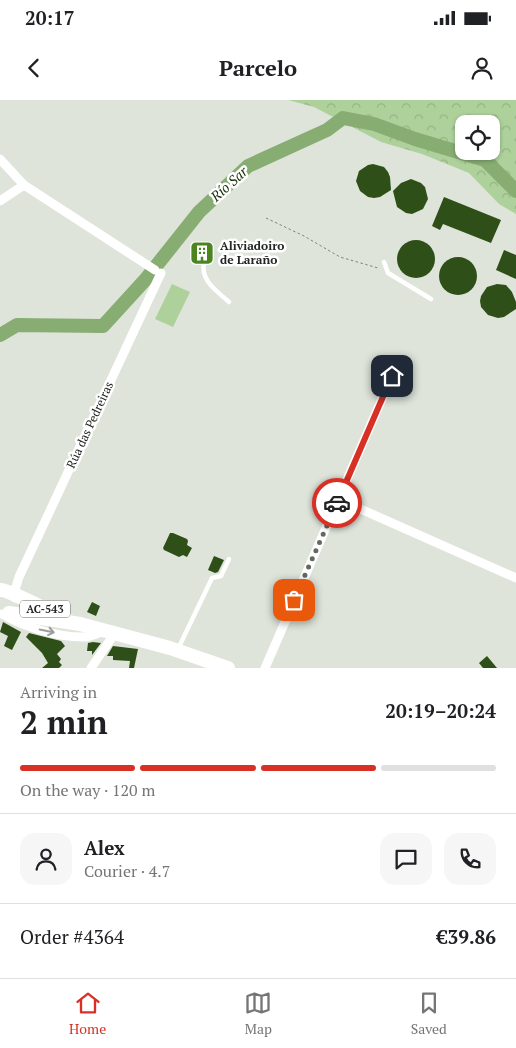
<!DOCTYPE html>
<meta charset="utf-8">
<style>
body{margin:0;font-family:"PT Serif",serif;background:#f6f6f6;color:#202124;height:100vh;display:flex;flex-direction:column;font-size:19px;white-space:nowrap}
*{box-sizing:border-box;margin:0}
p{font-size:16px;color:#757577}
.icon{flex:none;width:28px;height:28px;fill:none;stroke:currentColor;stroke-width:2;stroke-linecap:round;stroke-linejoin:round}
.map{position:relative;height:568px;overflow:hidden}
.sheet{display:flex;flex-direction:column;background:#fff;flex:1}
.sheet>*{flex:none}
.buttons{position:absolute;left:455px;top:15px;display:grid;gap:10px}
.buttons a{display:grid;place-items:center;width:45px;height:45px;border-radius:10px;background:#fff;box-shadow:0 1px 4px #0004;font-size:25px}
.pin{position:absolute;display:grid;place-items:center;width:42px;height:42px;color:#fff;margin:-21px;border-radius:10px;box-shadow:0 2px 8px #0006}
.courier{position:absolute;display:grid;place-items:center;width:50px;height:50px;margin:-25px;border:4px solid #d93025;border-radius:50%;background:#fff;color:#222;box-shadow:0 1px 6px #0007}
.overview em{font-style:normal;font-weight:700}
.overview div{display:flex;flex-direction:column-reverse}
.overview{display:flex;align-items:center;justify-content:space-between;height:85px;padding:0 20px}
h1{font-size:32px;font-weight:700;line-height:38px}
.bar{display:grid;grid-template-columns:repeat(4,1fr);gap:8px 5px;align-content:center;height:60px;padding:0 20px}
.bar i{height:6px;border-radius:4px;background:#e0e0e0}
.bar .active{background:#d93025}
.bar p{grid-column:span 4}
.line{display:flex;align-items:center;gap:12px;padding:0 20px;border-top:1px solid #e0e0e0}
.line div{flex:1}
.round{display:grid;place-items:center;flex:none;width:52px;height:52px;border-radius:15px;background:#f6f6f6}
.status{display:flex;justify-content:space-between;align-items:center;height:35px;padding:0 25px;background:#fff;direction:ltr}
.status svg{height:14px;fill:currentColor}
header{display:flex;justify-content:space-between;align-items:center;height:65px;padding:0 20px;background:#fff;font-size:22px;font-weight:700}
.menu{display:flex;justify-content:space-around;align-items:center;height:70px;border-top:1px solid #e0e0e0;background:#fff;font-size:14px;color:#757577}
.menu a{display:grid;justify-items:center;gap:2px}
.menu .active{color:#d93025}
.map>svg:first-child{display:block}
.green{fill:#aed19c}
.forest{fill:url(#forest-crowns);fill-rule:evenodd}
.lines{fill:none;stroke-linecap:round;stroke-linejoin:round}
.river{stroke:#87ad72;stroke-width:14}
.building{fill:#2e4f17}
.path{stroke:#7f837c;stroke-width:1;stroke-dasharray:2.5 2.5;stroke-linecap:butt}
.lane{stroke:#fff;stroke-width:4.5}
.street{stroke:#fff;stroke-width:9}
.primary{stroke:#fff;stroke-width:14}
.oneway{stroke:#9c9d9c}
.done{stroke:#646862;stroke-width:5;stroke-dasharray:0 9}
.route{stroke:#d93025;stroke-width:6}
.labels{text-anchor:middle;stroke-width:5;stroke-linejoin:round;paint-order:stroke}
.shield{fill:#fff;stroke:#656664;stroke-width:1}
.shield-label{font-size:11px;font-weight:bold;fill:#232522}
.poi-label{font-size:12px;font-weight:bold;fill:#232522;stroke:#fff;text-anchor:start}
.street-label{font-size:12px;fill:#232522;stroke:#fff}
.water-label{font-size:14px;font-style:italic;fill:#183006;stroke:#fff}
</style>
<div class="status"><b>20:17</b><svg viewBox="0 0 49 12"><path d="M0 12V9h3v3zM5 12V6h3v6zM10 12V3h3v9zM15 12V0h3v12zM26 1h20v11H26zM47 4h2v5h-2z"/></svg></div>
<header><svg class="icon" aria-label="back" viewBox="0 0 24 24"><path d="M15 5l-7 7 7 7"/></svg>Parcelo<svg class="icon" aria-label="person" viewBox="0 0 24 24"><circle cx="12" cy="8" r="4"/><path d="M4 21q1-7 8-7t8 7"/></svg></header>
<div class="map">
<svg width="516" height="568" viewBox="0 0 516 568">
<defs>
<pattern id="forest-crowns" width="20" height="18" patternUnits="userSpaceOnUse" patternTransform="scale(1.25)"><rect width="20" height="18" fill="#aed19c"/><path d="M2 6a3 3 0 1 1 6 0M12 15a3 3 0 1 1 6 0" fill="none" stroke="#95b386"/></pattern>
</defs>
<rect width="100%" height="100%" fill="#dee4da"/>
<path class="green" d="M 172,184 L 190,192 L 173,227 L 155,219 Z"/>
<path class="forest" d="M 288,0 L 516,0 L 516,114 L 499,104 L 469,73 L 422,54 L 381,42 L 314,7 ZM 464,24 L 491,24 L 491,51 L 464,51 Z"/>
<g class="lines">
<path class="river" d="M 0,235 L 17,225 L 103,226 L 145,180 L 199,112 L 248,66 L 327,30 L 343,18 L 374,24 L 415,39 L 485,60 L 516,91"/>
</g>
<g class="building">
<path d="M 373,64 L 384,67 L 388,72 L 390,77 L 391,90 L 380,97 L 374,98 L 368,97 L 360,91 L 356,81 L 359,71 L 368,65 Z"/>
<path d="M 411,79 L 421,83 L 425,87 L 428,99 L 423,109 L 412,114 L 406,113 L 397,107 L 393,91 L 401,83 Z"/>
<path d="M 444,97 L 501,120 L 491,143 L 443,124 L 440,130 L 432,126 Z"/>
<circle cx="416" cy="159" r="19"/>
<path d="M 504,150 L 516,155 L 516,179 L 496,170 Z"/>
<circle cx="458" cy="176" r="19"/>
<path d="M 497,184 L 506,185 L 512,192 L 516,202 L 516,209 L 504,217 L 498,218 L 488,215 L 481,207 L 480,201 L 481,196 L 487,187 Z"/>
<path d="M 170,433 L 173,433 L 187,439 L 188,441 L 187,445 L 192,448 L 187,457 L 183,455 L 179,457 L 164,450 L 163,448 Z"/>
<path d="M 214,456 L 224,460 L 218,472 L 215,473 L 208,470 Z"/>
<path d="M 92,502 L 100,506 L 96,516 L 87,512 Z"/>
<path d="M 3,522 L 21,532 L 12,550 L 4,546 L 8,536 L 0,532 Z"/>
<path d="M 29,533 L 61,541 L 65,546 L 57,554 L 61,559 L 59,562 L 62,565 L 59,568 L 42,568 L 48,563 L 42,553 L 26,537 Z"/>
<path d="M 93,542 L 101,543 L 92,555 L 92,551 L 87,551 L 88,543 Z"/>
<path d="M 113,546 L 138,549 L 134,568 L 129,568 L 130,561 L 113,560 L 113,556 L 107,556 Z"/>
<path d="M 487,556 L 497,568 L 483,568 L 479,563 Z"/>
</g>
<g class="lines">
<path class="path" d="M 266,118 L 304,136 L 340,157 L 378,168"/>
<g class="lane">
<path d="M 204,162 C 200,181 217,191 229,202"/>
<path d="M 384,162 L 388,173 L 431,199"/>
<path d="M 178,549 L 212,478 L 221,476 L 229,459"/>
</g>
<g class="street">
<path d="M 0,59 L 24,85 L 155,170"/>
<path d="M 0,101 L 24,85"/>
<path d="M 338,399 L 516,478"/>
<path d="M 15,498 L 15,490 L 19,477 L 161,173"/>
<path d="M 2,514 C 24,527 59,538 86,537 C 92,536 98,533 105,531"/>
<path d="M 91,568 L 115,533"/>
<path d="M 265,568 L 392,276"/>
</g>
<g class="primary">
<path d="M 0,490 C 7,489 46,510 56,514"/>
<path d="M 9,513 L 80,524 L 170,548 L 228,568"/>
</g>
</g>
<defs><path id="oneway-shaft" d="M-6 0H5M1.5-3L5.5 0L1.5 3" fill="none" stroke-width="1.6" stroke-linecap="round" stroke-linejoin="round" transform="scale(1.25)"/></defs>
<use class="oneway" href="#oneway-shaft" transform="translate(47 531) rotate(12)"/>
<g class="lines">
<path class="done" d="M 294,500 L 337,403"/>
<path class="route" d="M 337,403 L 392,276"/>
</g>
<defs>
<g id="building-square" transform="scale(1.25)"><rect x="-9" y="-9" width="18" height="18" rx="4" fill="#4c8520" stroke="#fff"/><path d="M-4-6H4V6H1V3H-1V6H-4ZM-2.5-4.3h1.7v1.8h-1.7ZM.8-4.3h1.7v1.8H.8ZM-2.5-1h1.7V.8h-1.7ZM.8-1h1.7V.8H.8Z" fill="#fff"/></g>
</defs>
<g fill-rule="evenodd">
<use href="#building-square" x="202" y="153"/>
</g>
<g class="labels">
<rect class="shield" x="20" y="500.5" width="50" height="17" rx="4"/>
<g class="shield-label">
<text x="45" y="513">AC-543</text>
</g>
<g class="poi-label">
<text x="220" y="150">Aliviadoiro<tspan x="220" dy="14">de Laraño</tspan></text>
</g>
<g class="street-label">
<text transform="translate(90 325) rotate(-65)" y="4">Rúa das Pedreiras</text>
</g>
<g class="water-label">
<text transform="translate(229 84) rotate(-42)" y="5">Río Sar</text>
</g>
</g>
</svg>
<div class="buttons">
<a><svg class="icon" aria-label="locate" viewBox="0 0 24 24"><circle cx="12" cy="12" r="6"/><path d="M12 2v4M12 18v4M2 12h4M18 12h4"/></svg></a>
</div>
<div class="pin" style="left:294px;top:500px;background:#ea580c"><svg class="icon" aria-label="bag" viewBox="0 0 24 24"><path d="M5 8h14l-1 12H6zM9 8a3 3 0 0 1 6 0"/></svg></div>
<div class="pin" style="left:392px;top:276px;background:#1f2937"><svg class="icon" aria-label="home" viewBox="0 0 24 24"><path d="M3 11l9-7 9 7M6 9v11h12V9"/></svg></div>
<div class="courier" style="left:337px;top:403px"><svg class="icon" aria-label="car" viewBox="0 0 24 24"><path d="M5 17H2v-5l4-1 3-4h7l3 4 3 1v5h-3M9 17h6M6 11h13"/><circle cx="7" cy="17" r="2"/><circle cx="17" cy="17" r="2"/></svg></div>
</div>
<section class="sheet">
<div class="overview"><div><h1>2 min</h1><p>Arriving in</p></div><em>20:19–20:24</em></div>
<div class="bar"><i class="active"></i><i class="active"></i><i class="active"></i><i></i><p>On the way · 120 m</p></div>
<div class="line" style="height:90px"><a class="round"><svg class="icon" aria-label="person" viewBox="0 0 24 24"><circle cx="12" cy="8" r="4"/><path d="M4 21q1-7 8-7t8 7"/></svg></a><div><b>Alex</b><p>Courier · 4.7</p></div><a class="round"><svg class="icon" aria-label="chat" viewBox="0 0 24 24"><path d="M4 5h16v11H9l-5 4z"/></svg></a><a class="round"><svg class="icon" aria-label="phone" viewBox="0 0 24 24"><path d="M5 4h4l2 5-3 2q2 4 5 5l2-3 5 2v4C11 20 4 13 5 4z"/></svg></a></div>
<div class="line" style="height:65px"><div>Order #4364</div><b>€39.86</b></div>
</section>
<nav class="menu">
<a class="active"><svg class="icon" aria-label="home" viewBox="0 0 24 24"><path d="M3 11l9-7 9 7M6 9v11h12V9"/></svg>Home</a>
<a><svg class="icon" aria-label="map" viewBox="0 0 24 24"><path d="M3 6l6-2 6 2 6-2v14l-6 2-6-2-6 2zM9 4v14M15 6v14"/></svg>Map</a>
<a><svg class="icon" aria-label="saved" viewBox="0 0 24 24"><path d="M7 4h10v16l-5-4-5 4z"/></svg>Saved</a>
</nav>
